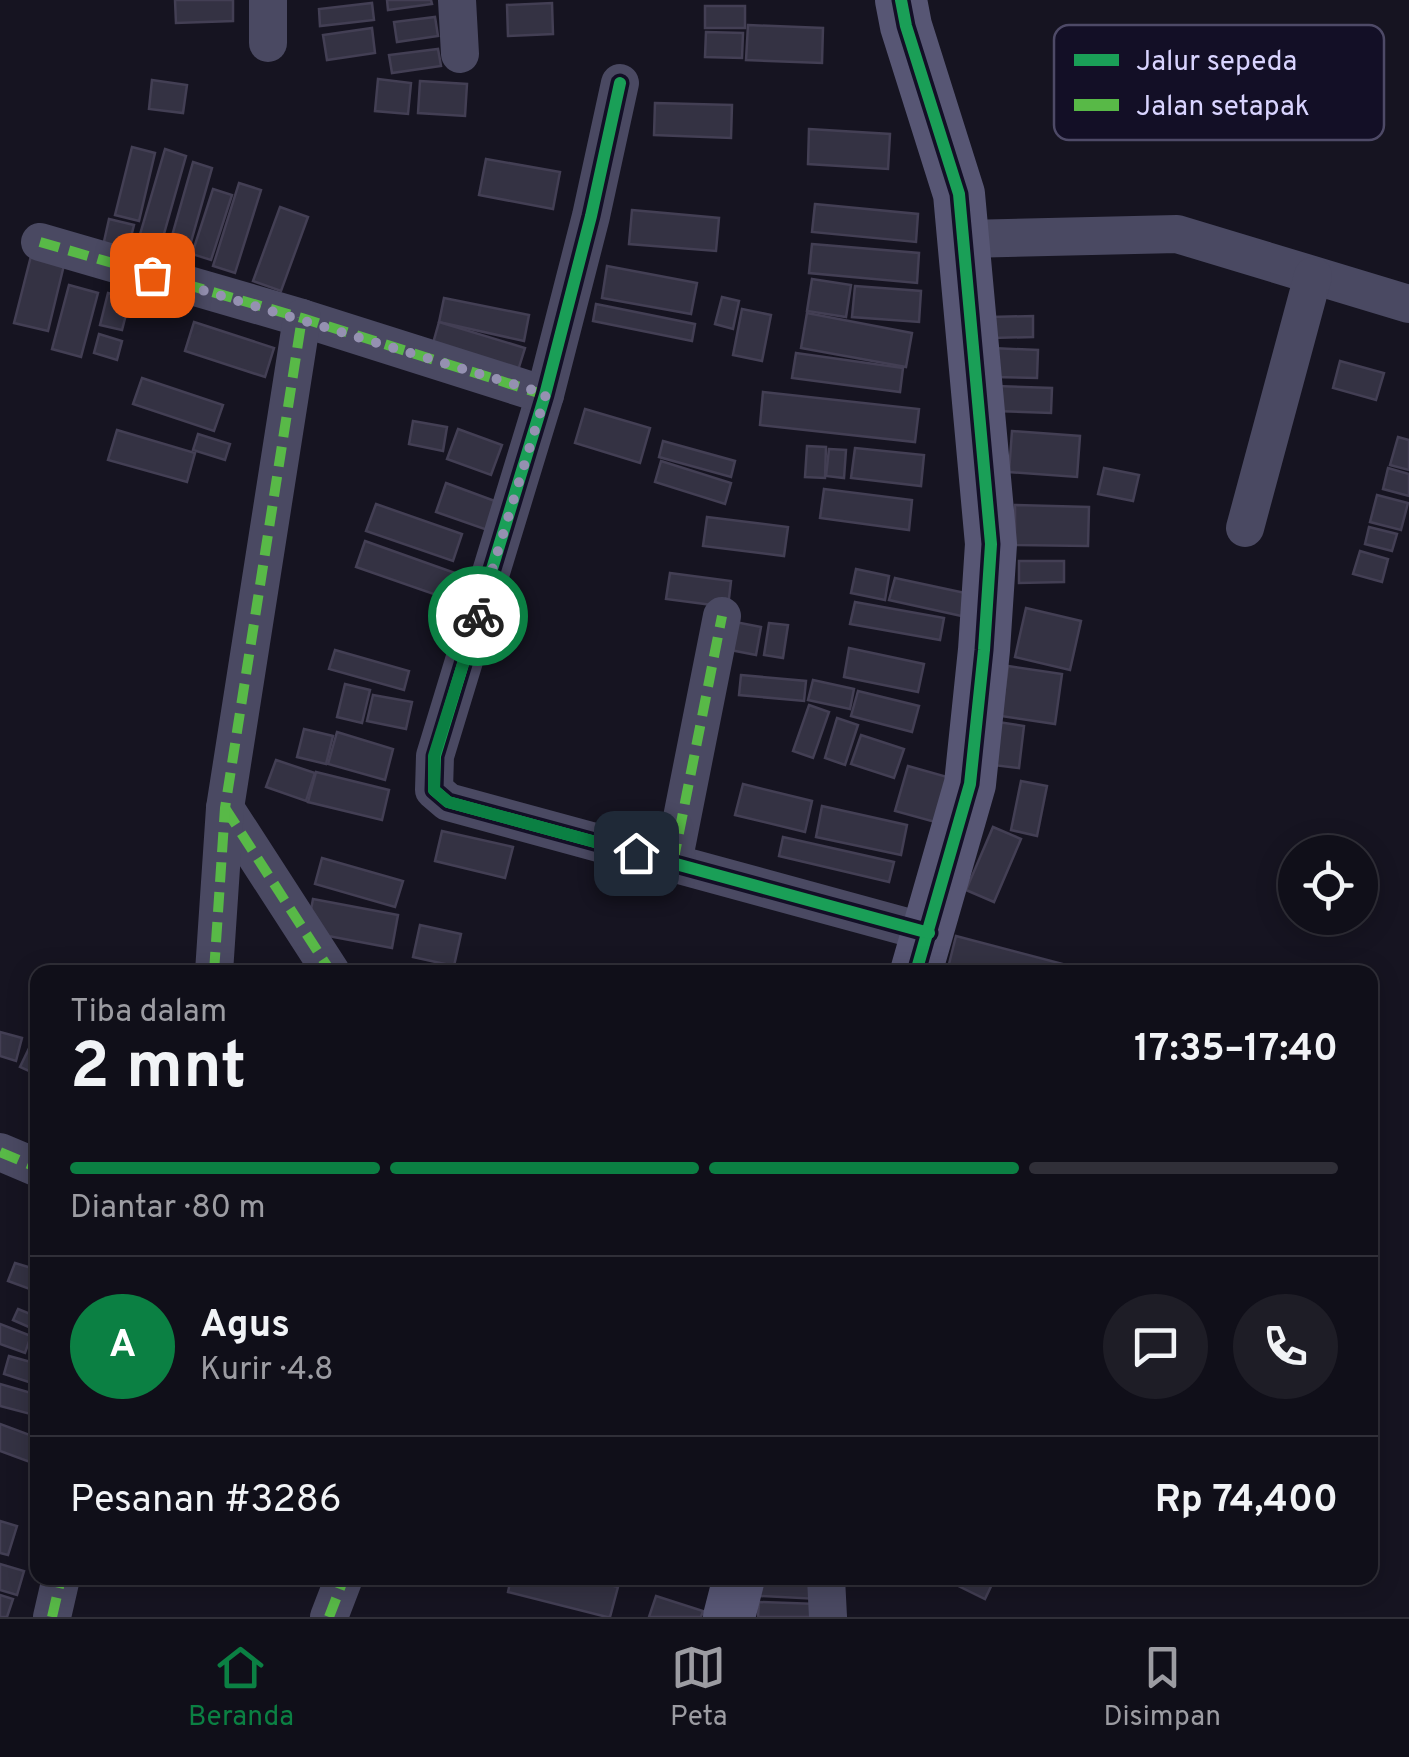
<!DOCTYPE html>
<html lang="id">
<meta charset="utf-8">
<style>
body{margin:0;font-family:Overpass,sans-serif;background:#1e1d26;color:#f1f3f6;height:100vh;display:flex;flex-direction:column;font-size:38px;white-space:nowrap}
*{box-sizing:border-box;margin:0}
p{font-size:32px;color:#9c9ca2}
.icon{flex:none;width:55px;height:55px;fill:none;stroke:currentColor;stroke-width:2;stroke-linecap:round;stroke-linejoin:round}
.map{position:relative;flex:1;overflow:hidden}
.details{position:absolute;left:30px;top:965px;width:1348px;height:620px;display:flex;flex-direction:column;background:#100f19;border-radius:20px;box-shadow:0 5px 25px #0003,0 0 0 2px #302f38}
.details>*{flex:none}
.controls{position:absolute;left:1278px;top:835px;display:grid;gap:20px}
.controls a{display:grid;place-items:center;width:100px;height:100px;border-radius:50%;background:#100f19;box-shadow:0 5px 25px #0003,0 0 0 2px #302f38;font-size:50px}
.pin{position:absolute;display:grid;place-items:center;width:85px;height:85px;color:#fff;margin:-42px;border-radius:20px;box-shadow:0 5px 15px #0006}
.courier{position:absolute;display:grid;place-items:center;width:100px;height:100px;margin:-50px;border:8px solid #0b8043;border-radius:50%;background:#fff;color:#222;box-shadow:0 2px 12px #0007}
.headline em{font-style:normal;font-weight:700}
.headline div{display:flex;flex-direction:column-reverse}
.headline{display:flex;align-items:center;justify-content:space-between;height:170px;padding:0 40px}
h1{font-size:65px;font-weight:700;line-height:75px}
.bar{display:grid;grid-template-columns:repeat(4,1fr);gap:15px 10px;align-content:center;height:120px;padding:0 40px}
.bar i{height:12px;border-radius:8px;background:#302f38}
.bar .on{background:#0b8043}
.bar p{grid-column:span 4}
.line{display:flex;align-items:center;gap:25px;padding:0 40px;border-top:2px solid #302f38}
.line div{flex:1}
.round{display:grid;place-items:center;flex:none;width:105px;height:105px;border-radius:52px;background:#1e1d26}
.tab-bar{display:flex;justify-content:space-around;align-items:center;height:140px;border-top:2px solid #302f38;background:#100f19;font-size:28px;color:#9c9ca2}
.tab-bar a{display:grid;justify-items:center;gap:5px}
.tab-bar .on{color:#0b8043}
.map>svg:first-child{display:block}
.building{fill:#343243;stroke:#433f54;stroke-width:2.5}
.lines{fill:none;stroke-linecap:round;stroke-linejoin:round}
.street{stroke:#4a4962;stroke-width:38}
.secondary{stroke:#575674;stroke-width:52}
.quiet{stroke:#58b947;stroke-width:10;stroke-dasharray:20 10;stroke-linecap:butt}
.cycleway-casing{stroke:#130f26;stroke-width:19}
.cycleway{stroke:#1a9f57;stroke-width:12}
.done{stroke:#9591b1;stroke-width:10;stroke-dasharray:0 18}
.route{stroke:#0b8043;stroke-width:12}
.key{fill:#130f26;stroke:#4e4a67;stroke-width:2.5}
.key-label{font-size:28px;fill:#d9d4ff}
</style>
<div class="map">
<svg width="1409" height="1617" viewBox="0 0 1409 1617">
<rect width="100%" height="100%" fill="#161421"/>
<g class="building">
<path d="M 175,0 L 233,0 L 233,21 L 176,23 Z"/>
<path d="M 387,0 L 431,0 L 432,4 L 388,10 Z"/>
<path d="M 372,3 L 374,20 L 320,26 L 319,9 Z"/>
<path d="M 552,3 L 553,34 L 508,36 L 507,5 Z"/>
<rect x="705" y="6" width="40" height="22"/>
<path d="M 435,17 L 438,36 L 397,42 L 394,22 Z"/>
<path d="M 748,25 L 823,28 L 822,63 L 746,60 Z"/>
<path d="M 372,28 L 375,53 L 327,60 L 323,35 Z"/>
<path d="M 706,32 L 743,33 L 742,58 L 705,57 Z"/>
<path d="M 438,49 L 441,66 L 392,73 L 389,55 Z"/>
<path d="M 378,79 L 411,83 L 408,114 L 375,111 Z"/>
<path d="M 152,80 L 187,85 L 183,113 L 149,109 Z"/>
<path d="M 420,81 L 467,84 L 465,116 L 418,113 Z"/>
<path d="M 655,103 L 732,105 L 731,138 L 654,135 Z"/>
<path d="M 809,129 L 890,134 L 888,169 L 808,164 Z"/>
<path d="M 132,147 L 155,153 L 139,221 L 115,215 Z"/>
<path d="M 165,149 L 186,156 L 156,262 L 134,255 Z"/>
<path d="M 486,159 L 560,172 L 553,209 L 479,195 Z"/>
<path d="M 193,162 L 212,168 L 183,270 L 164,264 Z"/>
<path d="M 239,183 L 261,190 L 235,273 L 213,266 Z"/>
<path d="M 213,189 L 232,195 L 211,260 L 192,254 Z"/>
<path d="M 815,204 L 918,214 L 916,242 L 812,232 Z"/>
<path d="M 280,207 L 308,217 L 281,291 L 253,281 Z"/>
<path d="M 632,210 L 719,218 L 716,251 L 629,244 Z"/>
<path d="M 109,219 L 134,225 L 125,261 L 101,255 Z"/>
<path d="M 812,244 L 919,253 L 917,283 L 809,273 Z"/>
<path d="M 31,256 L 64,265 L 48,331 L 14,323 Z"/>
<path d="M 607,266 L 697,283 L 691,314 L 602,298 Z"/>
<path d="M 812,279 L 851,285 L 846,317 L 807,311 Z"/>
<path d="M 69,285 L 98,293 L 81,357 L 52,349 Z"/>
<path d="M 855,286 L 921,291 L 919,322 L 852,317 Z"/>
<path d="M 108,293 L 130,299 L 122,330 L 100,325 Z"/>
<path d="M 722,297 L 739,301 L 733,329 L 715,324 Z"/>
<path d="M 444,298 L 529,315 L 524,341 L 439,322 Z"/>
<path d="M 596,304 L 695,324 L 692,341 L 593,321 Z"/>
<path d="M 742,309 L 771,315 L 762,361 L 733,355 Z"/>
<path d="M 807,313 L 912,333 L 906,367 L 801,348 Z"/>
<path d="M 1033,316 L 1033,337 L 992,338 L 991,317 Z"/>
<path d="M 194,322 L 274,348 L 265,377 L 185,351 Z"/>
<path d="M 439,322 L 525,348 L 515,380 L 430,354 Z"/>
<path d="M 99,334 L 122,341 L 117,360 L 94,353 Z"/>
<path d="M 992,348 L 1038,350 L 1037,378 L 992,377 Z"/>
<path d="M 796,353 L 903,368 L 900,392 L 792,378 Z"/>
<path d="M 1340,361 L 1384,373 L 1376,400 L 1333,388 Z"/>
<path d="M 142,378 L 223,405 L 214,431 L 133,404 Z"/>
<path d="M 996,386 L 1052,388 L 1051,413 L 995,411 Z"/>
<path d="M 763,392 L 919,409 L 915,442 L 760,425 Z"/>
<path d="M 585,409 L 650,428 L 640,463 L 575,443 Z"/>
<path d="M 413,421 L 447,427 L 443,451 L 409,444 Z"/>
<path d="M 458,429 L 502,445 L 491,475 L 447,459 Z"/>
<path d="M 117,430 L 195,453 L 187,482 L 108,460 Z"/>
<path d="M 1012,431 L 1080,436 L 1077,477 L 1009,472 Z"/>
<path d="M 198,434 L 230,444 L 225,460 L 193,450 Z"/>
<path d="M 1398,437 L 1409,440 L 1409,470 L 1390,465 Z"/>
<path d="M 663,441 L 735,461 L 731,477 L 659,457 Z"/>
<path d="M 807,446 L 826,447 L 825,478 L 805,477 Z"/>
<path d="M 855,448 L 924,455 L 921,486 L 851,478 Z"/>
<path d="M 829,449 L 846,450 L 844,478 L 826,476 Z"/>
<path d="M 661,461 L 731,483 L 725,504 L 655,482 Z"/>
<path d="M 1104,468 L 1139,475 L 1133,501 L 1098,494 Z"/>
<path d="M 1388,468 L 1409,474 L 1409,496 L 1383,489 Z"/>
<path d="M 446,483 L 503,504 L 493,532 L 436,512 Z"/>
<path d="M 824,489 L 912,500 L 909,530 L 820,518 Z"/>
<path d="M 1377,495 L 1408,503 L 1401,530 L 1370,522 Z"/>
<path d="M 376,504 L 462,534 L 453,561 L 366,531 Z"/>
<path d="M 1015,505 L 1089,507 L 1088,546 L 1015,545 Z"/>
<path d="M 707,517 L 788,527 L 784,556 L 703,546 Z"/>
<path d="M 1369,527 L 1397,534 L 1392,551 L 1365,544 Z"/>
<path d="M 365,541 L 455,573 L 445,598 L 356,567 Z"/>
<path d="M 1360,551 L 1388,559 L 1382,582 L 1353,574 Z"/>
<path d="M 1019,561 L 1064,561 L 1064,582 L 1019,583 Z"/>
<path d="M 856,569 L 889,576 L 885,600 L 851,593 Z"/>
<path d="M 670,573 L 731,581 L 728,607 L 666,599 Z"/>
<path d="M 895,578 L 979,596 L 975,619 L 889,600 Z"/>
<path d="M 855,602 L 944,618 L 940,640 L 850,624 Z"/>
<path d="M 1026,608 L 1081,621 L 1070,670 L 1015,657 Z"/>
<path d="M 730,621 L 761,627 L 756,655 L 725,649 Z"/>
<path d="M 769,623 L 788,625 L 783,658 L 764,655 Z"/>
<path d="M 849,648 L 924,664 L 918,692 L 844,677 Z"/>
<path d="M 335,650 L 409,671 L 404,690 L 329,669 Z"/>
<path d="M 1008,666 L 1062,674 L 1055,724 L 1001,716 Z"/>
<path d="M 741,675 L 806,681 L 804,701 L 739,695 Z"/>
<path d="M 813,680 L 854,689 L 850,709 L 808,700 Z"/>
<path d="M 345,684 L 370,690 L 362,723 L 337,717 Z"/>
<path d="M 858,691 L 919,706 L 912,732 L 851,716 Z"/>
<path d="M 373,695 L 412,702 L 406,729 L 367,721 Z"/>
<path d="M 809,705 L 829,712 L 813,758 L 793,751 Z"/>
<path d="M 837,718 L 858,725 L 845,765 L 825,758 Z"/>
<path d="M 998,722 L 1024,726 L 1019,768 L 993,765 Z"/>
<path d="M 304,729 L 333,736 L 326,764 L 297,757 Z"/>
<path d="M 337,732 L 393,749 L 385,780 L 328,764 Z"/>
<path d="M 861,735 L 904,749 L 894,778 L 851,764 Z"/>
<path d="M 276,760 L 315,773 L 306,801 L 266,787 Z"/>
<path d="M 908,766 L 958,780 L 946,825 L 895,811 Z"/>
<path d="M 316,772 L 389,790 L 382,820 L 308,802 Z"/>
<path d="M 1021,781 L 1047,786 L 1037,836 L 1011,830 Z"/>
<path d="M 743,784 L 812,801 L 805,832 L 735,815 Z"/>
<path d="M 822,806 L 907,825 L 901,855 L 816,837 Z"/>
<path d="M 993,827 L 1021,839 L 994,902 L 966,890 Z"/>
<path d="M 442,831 L 513,847 L 505,878 L 435,861 Z"/>
<path d="M 783,837 L 894,862 L 889,882 L 779,856 Z"/>
<path d="M 322,858 L 403,881 L 395,907 L 315,884 Z"/>
<path d="M 313,899 L 398,915 L 392,948 L 307,932 Z"/>
<path d="M 420,925 L 461,934 L 454,966 L 413,957 Z"/>
<path d="M 956,936 L 1093,972 L 947,972 Z"/>
<path d="M 0,1032 L 22,1038 L 16,1061 L 0,1056 Z"/>
<path d="M 34,1038 L 38,1040 L 38,1075 L 20,1067 Z"/>
<path d="M 15,1263 L 38,1270 L 38,1292 L 8,1281 Z"/>
<path d="M 18,1309 L 38,1317 L 38,1331 L 13,1320 Z"/>
<path d="M 0,1324 L 31,1336 L 25,1353 L 0,1344 Z"/>
<path d="M 9,1356 L 38,1364 L 38,1385 L 4,1374 Z"/>
<path d="M 0,1384 L 38,1395 L 38,1416 L 0,1406 Z"/>
<path d="M 0,1424 L 38,1438 L 38,1465 L 0,1451 Z"/>
<path d="M 0,1521 L 17,1526 L 8,1555 L 0,1553 Z"/>
<path d="M 0,1564 L 24,1571 L 17,1595 L 0,1590 Z"/>
<path d="M 511,1578 L 581,1578 L 618,1587 L 610,1617 L 607,1617 L 508,1592 Z"/>
<path d="M 760,1578 L 820,1578 L 819,1599 L 760,1596 Z"/>
<path d="M 942,1578 L 995,1578 L 985,1599 Z"/>
<path d="M 0,1595 L 13,1599 L 7,1617 L 0,1617 Z"/>
<path d="M 656,1596 L 703,1611 L 701,1617 L 649,1617 Z"/>
<path d="M 759,1602 L 817,1604 L 816,1617 L 758,1617 Z"/>
</g>
<g class="lines">
<g class="street">
<path d="M 268,0 L 268,43"/>
<path d="M 457,0 L 460,54"/>
<path d="M 620,83 L 591,216 L 545,395 L 435,756 L 434,790 L 448,802 L 929,933"/>
<path d="M 965,239 L 1177,234 L 1409,304"/>
<path d="M 40,242 L 302,318 L 545,395"/>
<path d="M 1245,528 L 1313,276"/>
<path d="M 225,808 L 331,972"/>
<path d="M 673,863 L 722,616"/>
<path d="M 214,972 L 225,808 L 302,318"/>
<path d="M 0,1152 L 38,1168"/>
<path d="M 826,1578 L 828,1617"/>
<path d="M 52,1617 L 61,1578"/>
<path d="M 329,1617 L 344,1578"/>
</g>
<g class="secondary">
<path d="M 901,0 L 906,26 L 959,194 L 991,544 L 984,650 L 970,784 L 916,972"/>
<path d="M 729,1617 L 739,1578"/>
</g>
<g class="quiet">
<path d="M 40,242 L 302,318 L 545,395"/>
<path d="M 225,808 L 331,972"/>
<path d="M 673,863 L 722,616"/>
<path d="M 214,972 L 225,808 L 302,318"/>
<path d="M 0,1152 L 38,1168"/>
<path d="M 52,1617 L 61,1578"/>
<path d="M 329,1617 L 344,1578"/>
</g>
<g class="cycleway-casing">
<g id="cycleway">
<path d="M 901,0 L 906,26 L 959,194 L 991,544 L 984,650 L 970,784 L 916,972"/>
<path d="M 620,83 L 591,216 L 545,395 L 435,756 L 434,790 L 448,802 L 929,933"/>
</g>
</g>
<use href="#cycleway" class="cycleway"/>
</g>
<g class="lines">
<path class="done" d="M 152,275 L 546,394 L 478,616"/>
<path class="route" d="M 478,616 L 434,756 L 434,790 L 448,802 L 636,853"/>
</g>
<rect x="1054" y="25" width="330" height="115" rx="15" class="key"/>
<rect x="1074" y="54" width="45" height="12" fill="#1a9f57"/>
<rect x="1074" y="99" width="45" height="12" fill="#58b947"/>
<g class="key-label">
<text x="1136" y="70">Jalur sepeda</text>
<text x="1136" y="115">Jalan setapak</text>
</g>
</svg>
<div class="controls">
<a><svg class="icon" aria-label="locate" viewBox="0 0 24 24"><circle cx="12" cy="12" r="6"/><path d="M12 2v4M12 18v4M2 12h4M18 12h4"/></svg></a>
</div>
<div class="pin" style="left:152px;top:275px;background:#ea580c"><svg class="icon" aria-label="bag" viewBox="0 0 24 24"><path d="M5 8h14l-1 12H6zM9 8a3 3 0 0 1 6 0"/></svg></div>
<div class="pin" style="left:636px;top:853px;background:#1f2937"><svg class="icon" aria-label="home" viewBox="0 0 24 24"><path d="M3 11l9-7 9 7M6 9v11h12V9"/></svg></div>
<div class="courier" style="left:478px;top:616px"><svg class="icon" aria-label="bike" viewBox="0 0 24 24"><circle cx="6" cy="16" r="4"/><circle cx="18" cy="16" r="4"/><path d="M6 16l4-8h5l3 8M10 8l3 8H6M13 5h3"/></svg></div>
<section class="details">
<div class="headline"><div><h1>2 mnt</h1><p>Tiba dalam</p></div><em>17:35–17:40</em></div>
<div class="bar"><i class="on"></i><i class="on"></i><i class="on"></i><i></i><p>Diantar · 80 m</p></div>
<div class="line" style="height:180px"><b class="round" style="background:#0b8043;color:#fff">A</b><div><b>Agus</b><p>Kurir · 4.8</p></div><a class="round"><svg class="icon" aria-label="chat" viewBox="0 0 24 24"><path d="M4 5h16v11H9l-5 4z"/></svg></a><a class="round"><svg class="icon" aria-label="phone" viewBox="0 0 24 24"><path d="M5 4h4l2 5-3 2q2 4 5 5l2-3 5 2v4C11 20 4 13 5 4z"/></svg></a></div>
<div class="line" style="height:130px"><div>Pesanan #3286</div><b>Rp 74,400</b></div>
</section>
</div>
<nav class="tab-bar">
<a class="on"><svg class="icon" aria-label="home" viewBox="0 0 24 24"><path d="M3 11l9-7 9 7M6 9v11h12V9"/></svg>Beranda</a>
<a><svg class="icon" aria-label="map" viewBox="0 0 24 24"><path d="M3 6l6-2 6 2 6-2v14l-6 2-6-2-6 2zM9 4v14M15 6v14"/></svg>Peta</a>
<a><svg class="icon" aria-label="saved" viewBox="0 0 24 24"><path d="M7 4h10v16l-5-4-5 4z"/></svg>Disimpan</a>
</nav>
